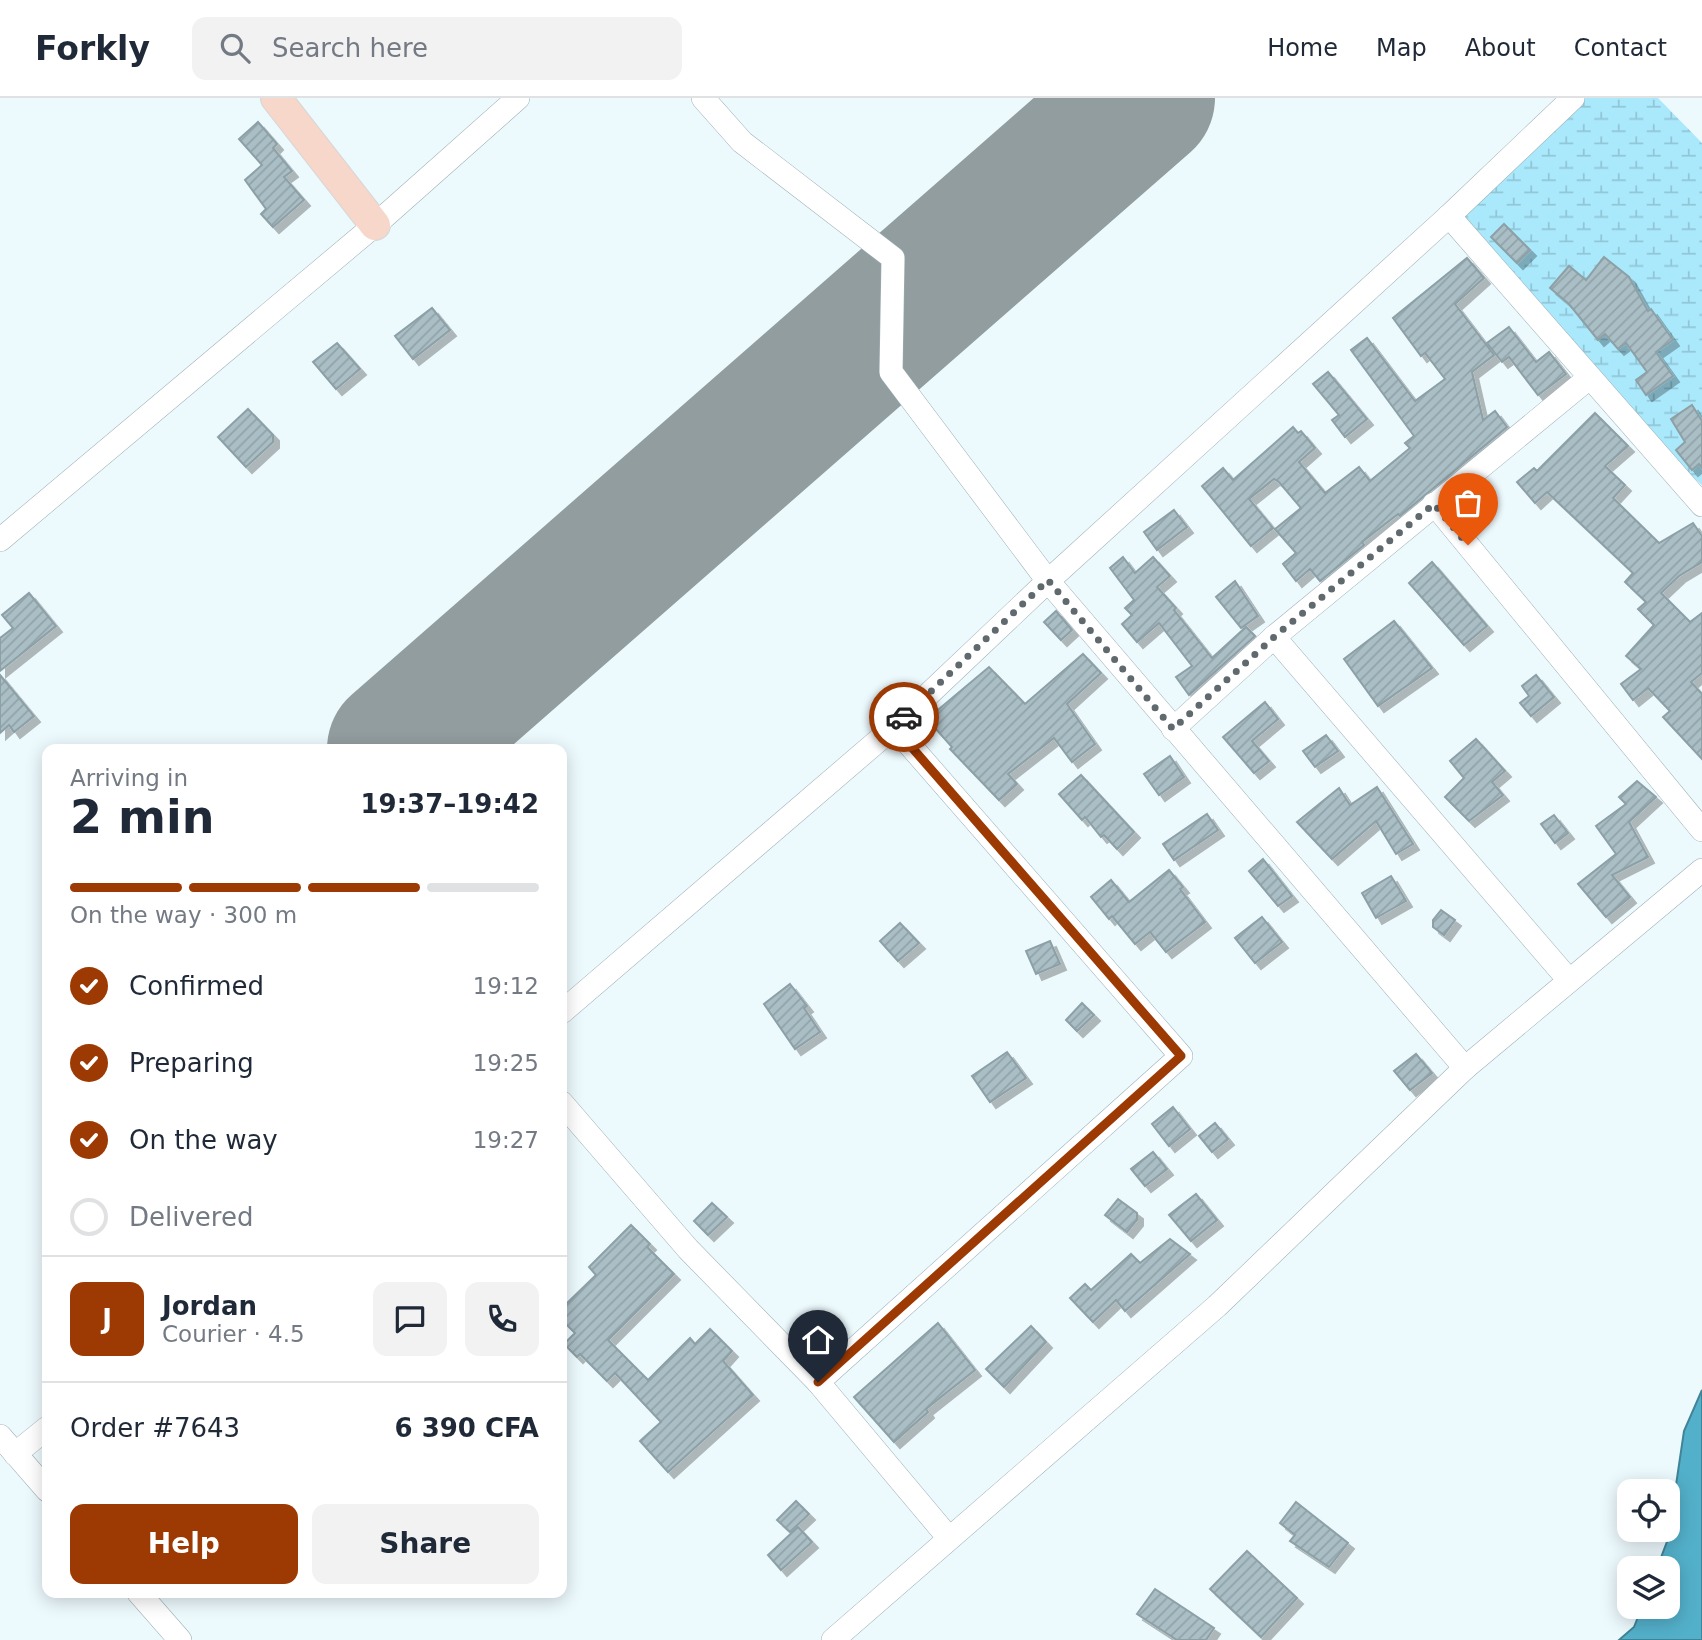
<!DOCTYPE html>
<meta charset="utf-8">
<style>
body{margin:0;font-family:"DejaVu Sans",sans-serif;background:#f2f2f3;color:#1f2937;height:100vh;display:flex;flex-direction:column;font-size:26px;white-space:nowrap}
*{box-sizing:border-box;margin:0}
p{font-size:23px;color:#747a83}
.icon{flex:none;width:38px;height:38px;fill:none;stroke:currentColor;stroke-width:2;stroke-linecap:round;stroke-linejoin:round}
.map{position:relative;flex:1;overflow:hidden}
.details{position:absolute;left:42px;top:646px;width:525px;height:854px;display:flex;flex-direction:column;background:#fff;border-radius:14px;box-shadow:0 4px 18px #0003}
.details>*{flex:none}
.controls{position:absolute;left:1617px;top:1381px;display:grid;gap:14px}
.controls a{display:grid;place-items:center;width:63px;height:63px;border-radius:14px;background:#fff;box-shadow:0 4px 18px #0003;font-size:35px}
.pin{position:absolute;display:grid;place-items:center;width:60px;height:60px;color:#fff;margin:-72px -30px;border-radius:50% 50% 50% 0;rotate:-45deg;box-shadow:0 0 7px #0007}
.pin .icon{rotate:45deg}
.courier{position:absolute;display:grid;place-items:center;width:70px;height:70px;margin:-35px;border:5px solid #9d3902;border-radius:50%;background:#fff;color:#222;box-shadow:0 2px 9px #0007}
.summary em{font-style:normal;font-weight:600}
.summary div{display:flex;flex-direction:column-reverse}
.summary{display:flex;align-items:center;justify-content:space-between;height:119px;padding:0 28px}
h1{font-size:46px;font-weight:600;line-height:52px}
.bar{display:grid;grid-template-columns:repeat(4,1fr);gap:10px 7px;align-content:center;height:84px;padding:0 28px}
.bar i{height:9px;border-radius:5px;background:#e0e1e3}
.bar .current{background:#9d3902}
.bar p{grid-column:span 4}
.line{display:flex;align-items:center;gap:18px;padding:0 28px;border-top:2px solid #e0e1e3}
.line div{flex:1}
.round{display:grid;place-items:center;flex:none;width:74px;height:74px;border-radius:14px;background:#f2f2f3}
ol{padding:0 28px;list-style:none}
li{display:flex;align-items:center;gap:21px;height:77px}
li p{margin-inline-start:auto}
li .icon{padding:7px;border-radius:50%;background:#9d3902;color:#fff;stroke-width:4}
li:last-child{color:#747a83}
li i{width:38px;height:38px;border:4px solid #e0e1e3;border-radius:50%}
.cta{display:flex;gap:14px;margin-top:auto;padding:14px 28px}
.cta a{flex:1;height:80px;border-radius:14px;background:#9d3902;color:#fff;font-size:28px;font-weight:600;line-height:80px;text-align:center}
.cta a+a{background:#f2f2f3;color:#1f2937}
header{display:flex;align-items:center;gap:42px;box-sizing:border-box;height:98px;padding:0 35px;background:#fff;border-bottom:2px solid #e0e1e3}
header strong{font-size:33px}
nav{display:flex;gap:38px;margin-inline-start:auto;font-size:24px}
.search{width:490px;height:63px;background:#f2f2f3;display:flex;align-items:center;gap:18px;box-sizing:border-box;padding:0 24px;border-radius:14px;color:#747a83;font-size:26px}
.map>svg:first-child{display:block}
.wetland{fill:url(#wetland-marsh)}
.water{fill:#53b0ca;stroke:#408497;stroke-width:2}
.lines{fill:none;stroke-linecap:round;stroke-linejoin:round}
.runway{stroke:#929da0;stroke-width:144}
.building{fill:url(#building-hatch);stroke:#8ca0a6;stroke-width:2;filter:url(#shadow)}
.minor-casing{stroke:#9db1b8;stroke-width:24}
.major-casing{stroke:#d5d6d7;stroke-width:32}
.minor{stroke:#fff;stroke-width:23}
.major{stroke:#f7d7ca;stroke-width:30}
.done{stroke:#60696d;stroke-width:7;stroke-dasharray:0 12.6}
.route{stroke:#9d3902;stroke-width:9}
</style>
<header>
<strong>Forkly</strong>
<div class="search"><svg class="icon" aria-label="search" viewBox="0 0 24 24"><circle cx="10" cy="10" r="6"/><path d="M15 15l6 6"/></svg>Search here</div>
<nav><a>Home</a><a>Map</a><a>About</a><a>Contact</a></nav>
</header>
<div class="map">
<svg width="1702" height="1542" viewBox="0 0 1702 1542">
<defs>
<pattern id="wetland-marsh" width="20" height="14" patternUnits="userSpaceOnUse" patternTransform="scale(1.75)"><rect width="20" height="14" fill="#aae8fb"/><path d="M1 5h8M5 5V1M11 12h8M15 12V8" fill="none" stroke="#91c6d7"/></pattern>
<pattern id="building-hatch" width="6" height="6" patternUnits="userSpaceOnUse" patternTransform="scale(1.75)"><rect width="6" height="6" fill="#aabec5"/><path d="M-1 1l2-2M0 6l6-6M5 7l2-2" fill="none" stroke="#91a3a9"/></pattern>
<filter id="shadow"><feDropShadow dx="6" dy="6" stdDeviation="0" flood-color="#0004"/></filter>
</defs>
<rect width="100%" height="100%" fill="#ecf9fd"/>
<path class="wetland" d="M 1573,0 L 1658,0 L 1702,45 L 1702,387 L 1671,359 L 1458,116 Z"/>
<path class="water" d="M 1702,1292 L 1702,1542 L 1619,1542 L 1634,1529 L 1642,1509 L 1668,1508 L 1668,1470 L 1657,1470 L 1668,1441 L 1684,1333 Z"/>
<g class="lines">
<path class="runway" d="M 399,651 L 1143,0"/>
</g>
<g class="building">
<path d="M 258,24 L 277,46 L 273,50 L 292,73 L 284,79 L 304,102 L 273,129 L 261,116 L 266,111 L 245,82 L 262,67 L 239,41 Z"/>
<path d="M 1504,126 L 1530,152 L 1517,165 L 1491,139 Z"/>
<path d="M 1604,159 L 1629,179 L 1648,213 L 1651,211 L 1673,242 L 1656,254 L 1673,278 L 1646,297 L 1636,282 L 1647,274 L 1626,245 L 1618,251 L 1605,236 L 1598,242 L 1569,206 L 1550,190 L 1569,168 L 1586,182 Z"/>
<path d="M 1467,160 L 1484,180 L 1455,206 L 1494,257 L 1472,274 L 1483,322 L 1495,313 L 1507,329 L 1400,418 L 1398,416 L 1362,444 L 1364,447 L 1320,483 L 1310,471 L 1296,483 L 1283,466 L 1296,455 L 1275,431 L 1301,410 L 1279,384 L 1274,381 L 1249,401 L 1273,430 L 1251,448 L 1202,388 L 1223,370 L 1233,382 L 1293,329 L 1298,335 L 1301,333 L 1315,350 L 1299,364 L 1325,395 L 1359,369 L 1370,383 L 1410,350 L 1405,345 L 1414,338 L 1351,252 L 1367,240 L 1415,303 L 1445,281 L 1425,255 L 1421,258 L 1393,220 Z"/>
<path d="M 432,210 L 450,232 L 413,261 L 395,238 Z"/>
<path d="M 1509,229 L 1536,264 L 1549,254 L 1566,276 L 1538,297 L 1509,259 L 1502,264 L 1487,245 Z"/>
<path d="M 337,245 L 360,271 L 336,291 L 313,264 Z"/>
<path d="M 1328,274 L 1367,321 L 1345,339 L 1332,322 L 1339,317 L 1313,286 Z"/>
<path d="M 1692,307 L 1702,323 L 1702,370 L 1699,366 L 1692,372 L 1676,352 L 1685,344 L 1671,321 Z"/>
<path d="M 248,311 L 273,337 L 273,344 L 246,369 L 218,339 Z"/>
<path d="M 1595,315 L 1628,348 L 1605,368 L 1625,387 L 1613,400 L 1659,445 L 1693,425 L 1702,438 L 1702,464 L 1679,478 L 1661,495 L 1690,524 L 1702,515 L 1702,575 L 1691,584 L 1702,596 L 1702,661 L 1663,619 L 1670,613 L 1648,590 L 1633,602 L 1621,586 L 1641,571 L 1626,558 L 1654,527 L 1638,511 L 1646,504 L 1625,484 L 1633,475 L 1547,394 L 1535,405 L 1517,384 L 1534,370 L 1537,373 Z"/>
<path d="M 1174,412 L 1187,429 L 1157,452 L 1144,434 Z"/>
<path d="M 1123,459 L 1135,475 L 1153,459 L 1170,478 L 1157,489 L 1176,510 L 1174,512 L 1212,560 L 1246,529 L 1255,538 L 1189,597 L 1176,579 L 1192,568 L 1159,525 L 1137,544 L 1122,526 L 1132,517 L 1125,510 L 1134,502 L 1110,470 Z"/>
<path d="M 1432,464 L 1487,528 L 1464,547 L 1409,485 Z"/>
<path d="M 1235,483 L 1258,518 L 1241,530 L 1216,499 Z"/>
<path d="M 29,495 L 56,528 L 0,573 L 0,540 L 13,530 L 2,517 Z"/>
<path d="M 1056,513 L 1072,532 L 1061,542 L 1044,524 Z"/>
<path d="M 1394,523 L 1432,570 L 1378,608 L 1344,561 Z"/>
<path d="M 1083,556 L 1101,575 L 1067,606 L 1095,646 L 1072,664 L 1054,640 L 1008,676 L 1017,686 L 999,702 L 950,651 L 952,649 L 927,621 L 989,569 L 1025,606 Z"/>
<path d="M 0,577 L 34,618 L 14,634 L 9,627 L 0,635 Z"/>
<path d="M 1536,577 L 1554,599 L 1531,618 L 1520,605 L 1529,598 L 1522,588 Z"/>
<path d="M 1265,604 L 1278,621 L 1252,643 L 1269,663 L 1254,675 L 1223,639 Z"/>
<path d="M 1326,637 L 1338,653 L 1315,669 L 1303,653 Z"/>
<path d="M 1476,641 L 1505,673 L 1492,684 L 1503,697 L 1469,723 L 1445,699 L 1464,680 L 1450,663 Z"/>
<path d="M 1170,658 L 1184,679 L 1159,697 L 1144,676 Z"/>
<path d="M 1081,677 L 1134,734 L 1117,751 L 1104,737 L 1101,739 L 1085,719 L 1082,722 L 1059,696 Z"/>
<path d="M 1637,683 L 1656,699 L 1629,724 L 1648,759 L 1612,777 L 1630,799 L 1606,819 L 1578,786 L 1616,756 L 1596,728 L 1626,706 L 1619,699 Z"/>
<path d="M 1377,689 L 1413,746 L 1396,756 L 1376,723 L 1332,761 L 1297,724 L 1339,690 L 1350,707 Z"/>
<path d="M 1207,716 L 1218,732 L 1174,762 L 1163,746 Z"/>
<path d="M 1554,717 L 1568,735 L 1555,745 L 1541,726 Z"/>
<path d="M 1263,761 L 1292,798 L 1278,808 L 1249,773 Z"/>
<path d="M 1169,772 L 1183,789 L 1180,791 L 1205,824 L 1166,854 L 1150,834 L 1135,846 L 1112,818 L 1109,821 L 1091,799 L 1111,782 L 1129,804 Z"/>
<path d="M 1391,778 L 1406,803 L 1376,820 L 1362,795 Z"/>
<path d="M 1441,812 L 1455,822 L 1444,837 L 1433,829 L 1433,822 Z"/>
<path d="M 1262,819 L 1282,844 L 1255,865 L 1235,840 Z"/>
<path d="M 900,825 L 919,845 L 898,863 L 880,843 Z"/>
<path d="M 1050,843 L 1060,866 L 1036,876 L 1026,853 Z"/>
<path d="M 790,886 L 807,908 L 804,910 L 820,934 L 795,951 L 764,906 Z"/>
<path d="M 1082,905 L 1094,917 L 1077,933 L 1066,922 Z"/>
<path d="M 1007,954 L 1026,980 L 990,1004 L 972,978 Z"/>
<path d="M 1416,956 L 1432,975 L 1410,992 L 1394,973 Z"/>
<path d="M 1173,1009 L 1190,1031 L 1169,1048 L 1152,1026 Z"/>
<path d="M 1215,1025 L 1228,1041 L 1212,1054 L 1199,1038 Z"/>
<path d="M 1153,1054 L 1167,1071 L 1145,1088 L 1131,1071 Z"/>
<path d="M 1196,1096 L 1217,1122 L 1191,1143 L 1169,1117 Z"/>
<path d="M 1118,1101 L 1137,1115 L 1137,1122 L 1127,1134 L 1105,1117 Z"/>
<path d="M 712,1105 L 727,1119 L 708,1137 L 694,1123 Z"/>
<path d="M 631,1127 L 650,1146 L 647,1149 L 674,1176 L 608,1242 L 648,1282 L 690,1240 L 695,1246 L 710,1231 L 732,1253 L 723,1263 L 753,1297 L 668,1374 L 640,1343 L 661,1324 L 615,1275 L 607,1283 L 580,1256 L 577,1259 L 564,1246 L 575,1235 L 562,1222 L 562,1210 L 596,1177 L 589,1169 Z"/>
<path d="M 1170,1141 L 1190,1156 L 1125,1213 L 1116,1202 L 1093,1224 L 1070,1200 L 1085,1186 L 1091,1192 L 1131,1156 L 1140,1165 Z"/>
<path d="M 938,1225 L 975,1272 L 926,1311 L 928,1314 L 894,1344 L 854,1299 Z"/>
<path d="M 1031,1228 L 1046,1244 L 1004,1289 L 986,1271 Z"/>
<path d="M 796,1403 L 809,1416 L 790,1434 L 777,1422 Z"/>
<path d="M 1296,1404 L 1348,1445 L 1329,1469 L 1290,1443 L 1295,1437 L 1280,1425 Z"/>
<path d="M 798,1429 L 812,1444 L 781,1472 L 768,1457 Z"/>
<path d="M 1247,1453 L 1297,1500 L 1261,1539 L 1210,1491 Z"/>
<path d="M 1155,1491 L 1214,1530 L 1206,1542 L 1177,1542 L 1137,1516 Z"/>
</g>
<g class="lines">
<g class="minor-casing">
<g id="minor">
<path d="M 703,0 L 742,44 L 893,160 L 891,274 L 1048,483 L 1465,970"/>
<path d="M 1449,118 L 1702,407"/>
<path d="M 1434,406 L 1702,732"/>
<path d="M 0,442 L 375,127 L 518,0"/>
<path d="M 1274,539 L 1568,881"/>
<path d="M 1173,631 L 1274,539 L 1589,280"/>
<path d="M 562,914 L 894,629 L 1048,483 L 1449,118 L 1573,0"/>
<path d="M 562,1005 L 688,1151 L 818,1284 L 948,1439"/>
<path d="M 818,1284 L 1181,958 L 894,629"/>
<path d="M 0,1338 L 47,1392"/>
<path d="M 15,1356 L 47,1330"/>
<path d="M 138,1494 L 180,1542"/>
<path d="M 833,1542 L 1217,1208 L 1465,970 L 1702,772"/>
</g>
</g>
<g class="major-casing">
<path id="major" d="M 276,0 L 375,127"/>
</g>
<use href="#minor" class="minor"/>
<use href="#major" class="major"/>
</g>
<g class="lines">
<path class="done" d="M 904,619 L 1048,482 L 1173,631 L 1274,539 L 1434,406 L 1468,447"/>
<path class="route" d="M 818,1284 L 1181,958 L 894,629 L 904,619"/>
</g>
</svg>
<div class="controls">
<a><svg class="icon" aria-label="locate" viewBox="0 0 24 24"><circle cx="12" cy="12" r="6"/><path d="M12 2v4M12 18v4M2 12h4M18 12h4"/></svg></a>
<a><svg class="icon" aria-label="layers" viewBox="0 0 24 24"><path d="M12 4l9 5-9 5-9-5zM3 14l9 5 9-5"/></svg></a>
</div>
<div class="pin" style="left:1468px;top:447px;background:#ea580c"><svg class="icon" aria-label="bag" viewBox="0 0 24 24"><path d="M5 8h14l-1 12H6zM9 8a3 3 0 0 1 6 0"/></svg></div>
<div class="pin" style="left:818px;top:1284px;background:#1f2937"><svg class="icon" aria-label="home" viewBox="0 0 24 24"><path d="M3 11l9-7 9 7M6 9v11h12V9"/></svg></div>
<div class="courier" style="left:904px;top:619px"><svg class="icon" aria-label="car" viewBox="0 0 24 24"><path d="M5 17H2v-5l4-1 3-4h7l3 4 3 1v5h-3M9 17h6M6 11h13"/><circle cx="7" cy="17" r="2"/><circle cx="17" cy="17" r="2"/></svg></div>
<section class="details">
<div class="summary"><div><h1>2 min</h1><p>Arriving in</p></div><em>19:37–19:42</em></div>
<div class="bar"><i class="current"></i><i class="current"></i><i class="current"></i><i></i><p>On the way · 300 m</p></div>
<ol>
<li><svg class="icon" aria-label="check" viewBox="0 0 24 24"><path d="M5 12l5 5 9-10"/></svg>Confirmed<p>19:12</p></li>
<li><svg class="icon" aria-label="check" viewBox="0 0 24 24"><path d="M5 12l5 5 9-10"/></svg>Preparing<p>19:25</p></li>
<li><svg class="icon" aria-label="check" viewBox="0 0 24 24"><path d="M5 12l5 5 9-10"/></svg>On the way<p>19:27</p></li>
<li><i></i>Delivered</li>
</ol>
<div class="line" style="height:126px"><b class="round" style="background:#9d3902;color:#fff">J</b><div><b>Jordan</b><p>Courier · 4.5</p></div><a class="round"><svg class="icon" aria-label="chat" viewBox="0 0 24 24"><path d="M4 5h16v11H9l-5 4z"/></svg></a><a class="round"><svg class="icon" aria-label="phone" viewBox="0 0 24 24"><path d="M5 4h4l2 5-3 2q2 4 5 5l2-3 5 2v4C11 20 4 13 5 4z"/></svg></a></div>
<div class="line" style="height:91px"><div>Order #7643</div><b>6 390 CFA</b></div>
<div class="cta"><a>Help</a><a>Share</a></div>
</section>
</div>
